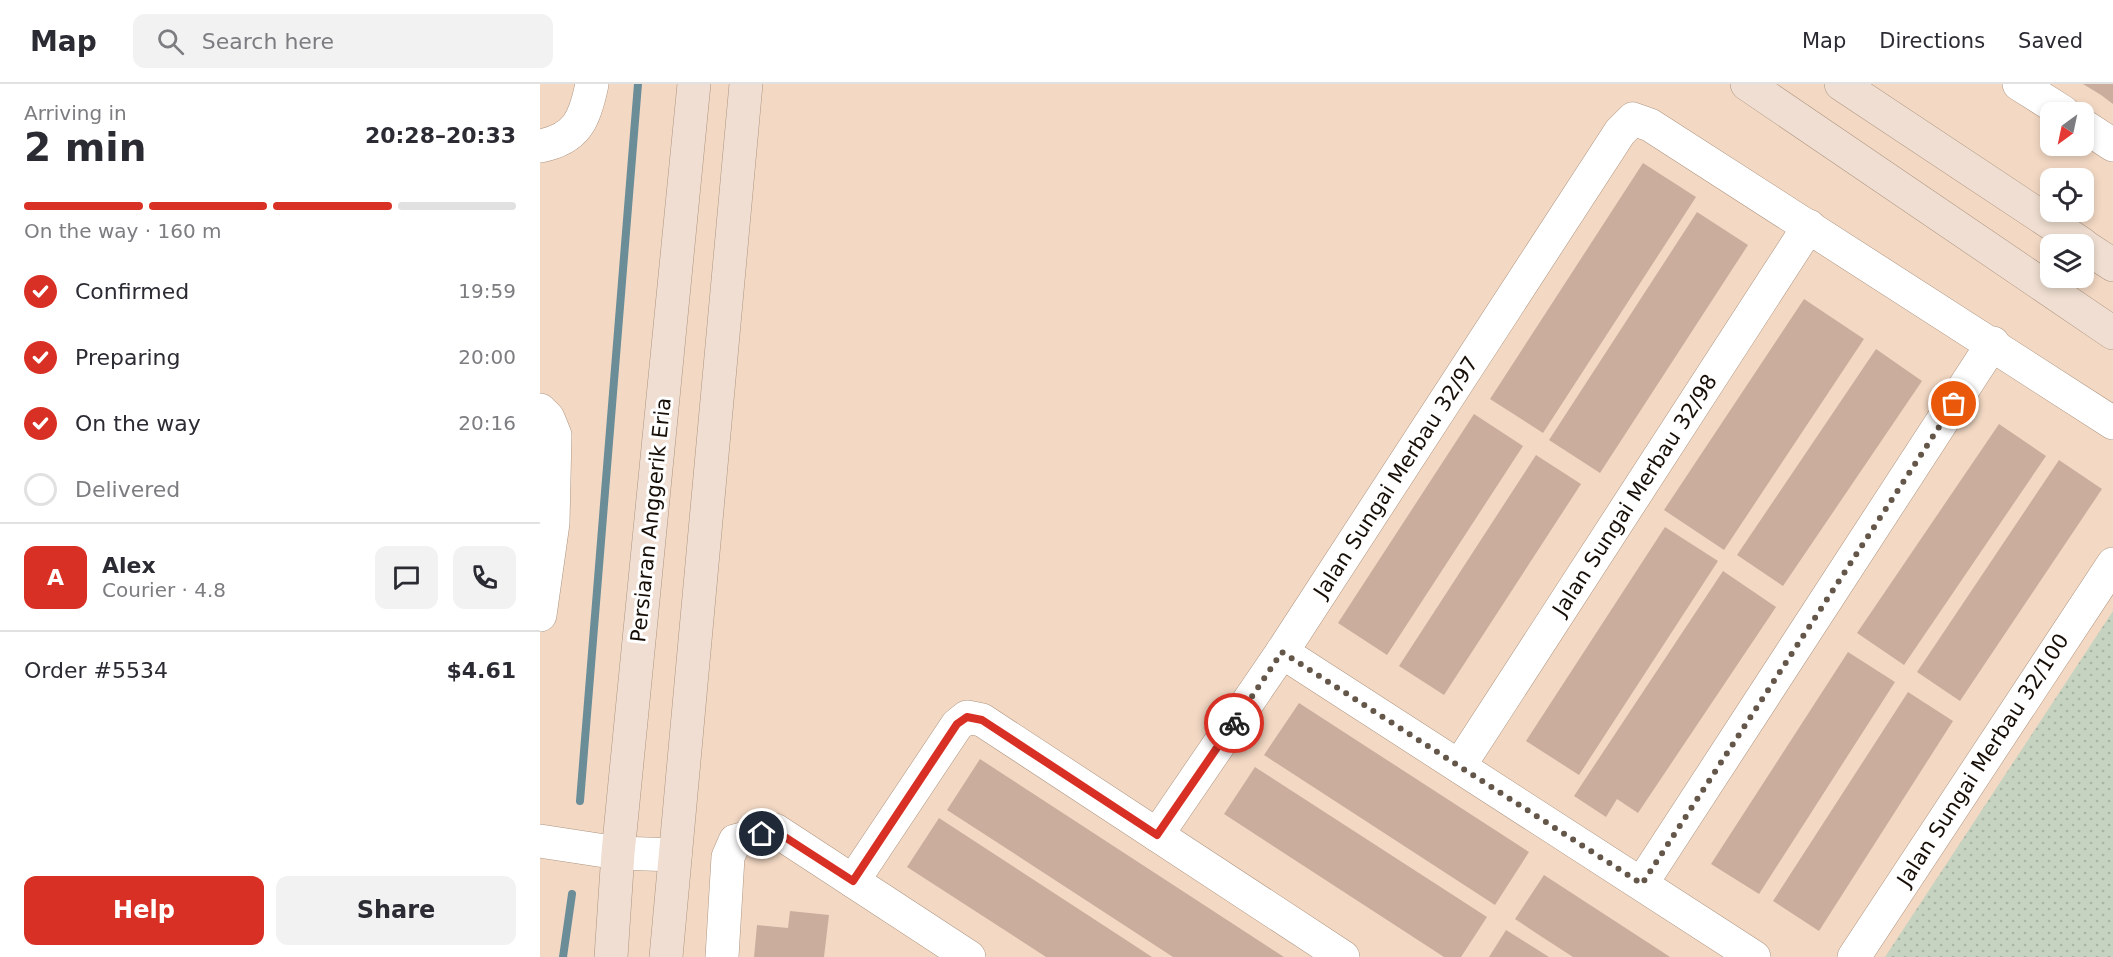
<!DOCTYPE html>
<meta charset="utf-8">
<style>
body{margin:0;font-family:"DejaVu Sans",sans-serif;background:#f2f2f3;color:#2b2b33;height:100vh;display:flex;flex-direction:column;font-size:22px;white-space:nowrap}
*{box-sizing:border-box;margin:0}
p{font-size:20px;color:#7c7c81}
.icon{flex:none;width:33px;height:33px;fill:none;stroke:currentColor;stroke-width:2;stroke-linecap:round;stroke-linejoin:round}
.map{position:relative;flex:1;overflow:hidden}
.panel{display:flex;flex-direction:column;background:#fff;width:540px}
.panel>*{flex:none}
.needle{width:39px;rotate:213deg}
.fabs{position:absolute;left:1500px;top:18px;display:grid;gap:12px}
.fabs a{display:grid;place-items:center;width:54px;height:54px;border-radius:12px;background:#fff;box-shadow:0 3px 9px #0003;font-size:30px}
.pin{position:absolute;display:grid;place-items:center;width:51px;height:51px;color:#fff;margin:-26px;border:3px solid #fff;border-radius:50%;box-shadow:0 2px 6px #0007}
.courier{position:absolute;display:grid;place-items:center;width:60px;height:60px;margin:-30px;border:4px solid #d93025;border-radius:50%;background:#fff;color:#222;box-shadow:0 2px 8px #0007}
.summary em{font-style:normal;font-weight:700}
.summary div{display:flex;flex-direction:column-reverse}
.summary{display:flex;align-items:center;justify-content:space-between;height:102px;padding:0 24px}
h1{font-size:39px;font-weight:700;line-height:45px}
.bar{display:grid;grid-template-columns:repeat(4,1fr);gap:9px 6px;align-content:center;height:72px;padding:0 24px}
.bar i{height:8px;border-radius:4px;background:#e1e1e2}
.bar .current{background:#d93025}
.bar p{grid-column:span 4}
.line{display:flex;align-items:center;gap:15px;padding:0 24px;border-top:2px solid #e1e1e2}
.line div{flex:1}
.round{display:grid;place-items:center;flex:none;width:63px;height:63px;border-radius:12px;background:#f2f2f3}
ol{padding:0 24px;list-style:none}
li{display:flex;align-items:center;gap:18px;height:66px}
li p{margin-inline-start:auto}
li .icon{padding:6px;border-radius:50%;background:#d93025;color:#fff;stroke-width:4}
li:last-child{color:#7c7c81}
li i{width:33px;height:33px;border:3px solid #e1e1e2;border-radius:50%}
.primary-button{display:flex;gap:12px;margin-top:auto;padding:12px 24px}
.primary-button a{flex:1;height:69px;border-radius:12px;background:#d93025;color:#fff;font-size:24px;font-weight:700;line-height:69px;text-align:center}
.primary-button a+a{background:#f2f2f3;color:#2b2b33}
header{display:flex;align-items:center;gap:36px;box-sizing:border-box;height:84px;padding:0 30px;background:#fff;border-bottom:2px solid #e1e1e2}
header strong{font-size:28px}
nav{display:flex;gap:33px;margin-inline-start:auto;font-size:21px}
.search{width:420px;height:54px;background:#f2f2f3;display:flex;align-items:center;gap:15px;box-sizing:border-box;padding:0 21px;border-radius:12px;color:#7c7c81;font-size:22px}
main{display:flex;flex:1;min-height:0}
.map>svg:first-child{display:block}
.grass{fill:url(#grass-dots)}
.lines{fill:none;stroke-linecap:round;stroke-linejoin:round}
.stream{stroke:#6b8d98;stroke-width:8}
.building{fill:#cbad9e}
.minor-casing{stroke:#ae9581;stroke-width:34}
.tertiary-casing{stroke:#ae9581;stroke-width:34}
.secondary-casing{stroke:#ae9581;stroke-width:34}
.minor{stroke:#fff;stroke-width:33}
.tertiary{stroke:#fff;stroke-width:33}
.secondary{stroke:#efded1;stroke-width:33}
.done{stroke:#645649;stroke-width:6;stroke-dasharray:0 10.8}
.route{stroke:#d93025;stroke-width:8}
.labels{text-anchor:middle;stroke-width:6;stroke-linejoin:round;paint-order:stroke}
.street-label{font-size:21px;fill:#170f07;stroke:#fff}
</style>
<header>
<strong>Map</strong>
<div class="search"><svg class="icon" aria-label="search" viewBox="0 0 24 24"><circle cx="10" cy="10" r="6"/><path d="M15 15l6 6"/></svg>Search here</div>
<nav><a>Map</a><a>Directions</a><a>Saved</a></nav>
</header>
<main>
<section class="panel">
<div class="summary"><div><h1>2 min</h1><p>Arriving in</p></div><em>20:28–20:33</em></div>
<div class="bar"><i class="current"></i><i class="current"></i><i class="current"></i><i></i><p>On the way · 160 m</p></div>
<ol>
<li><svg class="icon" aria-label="check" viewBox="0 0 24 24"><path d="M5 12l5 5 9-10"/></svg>Confirmed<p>19:59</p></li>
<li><svg class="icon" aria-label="check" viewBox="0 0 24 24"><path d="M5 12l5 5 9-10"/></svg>Preparing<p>20:00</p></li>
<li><svg class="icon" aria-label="check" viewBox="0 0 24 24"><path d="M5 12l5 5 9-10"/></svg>On the way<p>20:16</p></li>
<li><i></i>Delivered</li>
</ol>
<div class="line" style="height:108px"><b class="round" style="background:#d93025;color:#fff">A</b><div><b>Alex</b><p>Courier · 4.8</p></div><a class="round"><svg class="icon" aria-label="chat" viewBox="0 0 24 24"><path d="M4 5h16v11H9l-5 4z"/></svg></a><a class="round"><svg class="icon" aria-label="phone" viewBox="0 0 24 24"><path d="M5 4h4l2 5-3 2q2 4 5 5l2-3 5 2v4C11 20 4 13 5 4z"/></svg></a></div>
<div class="line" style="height:78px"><div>Order #5534</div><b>$4.61</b></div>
<div class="primary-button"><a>Help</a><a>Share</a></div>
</section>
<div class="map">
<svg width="1573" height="873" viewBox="0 0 1573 873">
<defs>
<pattern id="grass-dots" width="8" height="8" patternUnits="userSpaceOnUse" patternTransform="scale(1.5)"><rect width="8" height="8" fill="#c6d3c1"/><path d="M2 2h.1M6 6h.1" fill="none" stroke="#a9b4a4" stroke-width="1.8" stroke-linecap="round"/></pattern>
</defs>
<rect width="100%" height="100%" fill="#f3d9c4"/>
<path class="grass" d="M 1573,527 L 1573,873 L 1345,873 Z"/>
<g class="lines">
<g class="stream">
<path d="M 40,717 L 98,0"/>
<path d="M 23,873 L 32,810"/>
</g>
</g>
<g class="building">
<path d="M 1543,0 L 1573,0 L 1573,20 L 1561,11 Z"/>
<path d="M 1103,79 L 1156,113 L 1003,349 L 950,315 Z"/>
<path d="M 1157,128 L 1208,161 L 1060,389 L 1009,356 Z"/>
<path d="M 1264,215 L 1324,255 L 1184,466 L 1124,426 Z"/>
<path d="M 1336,265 L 1382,297 L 1243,502 L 1197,471 Z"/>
<path d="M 934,330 L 983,362 L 847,571 L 798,539 Z"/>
<path d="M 1459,340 L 1506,372 L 1364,581 L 1317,549 Z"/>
<path d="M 996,371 L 1041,400 L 904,611 L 859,582 Z"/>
<path d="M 1519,376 L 1562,405 L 1420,617 L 1377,588 Z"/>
<path d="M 1125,443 L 1178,477 L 1039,691 L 986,657 Z"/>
<path d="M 1183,487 L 1236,523 L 1098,729 L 1077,715 L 1066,733 L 1034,712 Z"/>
<path d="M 1308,568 L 1355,598 L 1219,810 L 1171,780 Z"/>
<path d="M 1368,608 L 1413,637 L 1279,847 L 1233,817 Z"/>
<path d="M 759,619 L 989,768 L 955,821 L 724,671 Z"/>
<path d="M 440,675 L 463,690 L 744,873 L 633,873 L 475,770 L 407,726 Z"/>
<path d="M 715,683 L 947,833 L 921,873 L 904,873 L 684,730 Z"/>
<path d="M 399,734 L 583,854 L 612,873 L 506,873 L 367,783 Z"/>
<path d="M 1004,791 L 1121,867 L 1130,873 L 1033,873 L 999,851 L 975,835 Z"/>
<path d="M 250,827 L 289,831 L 284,873 L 214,873 L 217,841 L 248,844 Z"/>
<path d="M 966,846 L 990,861 L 1009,873 L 949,873 Z"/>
</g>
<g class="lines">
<g class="minor-casing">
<g id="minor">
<path d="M 1479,0 L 1523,28"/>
<path d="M 1544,42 L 1573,61"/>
<path d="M 0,62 C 37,55 45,35 52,0"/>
<path d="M 0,326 L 8,334 L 15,351 L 13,439 L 0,531"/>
<path d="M 742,568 L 1214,873"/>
<path d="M 920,681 L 1269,142"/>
<path d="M 617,751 L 742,568 L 1080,48 L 1093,35 L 1110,41 L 1573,339"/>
<path d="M 313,797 L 417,641 L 427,633 L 442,636 L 803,873"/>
<path d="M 1102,799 L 1453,259"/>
<path d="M 182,873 L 188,773 L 195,757 L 235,746 L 429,873"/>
<path d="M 1314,873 L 1573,480"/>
</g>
</g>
<g class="tertiary-casing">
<path id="tertiary" d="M 0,757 L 78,769 L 135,771"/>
</g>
<g class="secondary-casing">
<g id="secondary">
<path d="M 1207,0 L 1573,249"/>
<path d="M 1301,0 L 1542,160"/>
<path d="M 1544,162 L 1573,181"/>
<path d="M 71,873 L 78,769 L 154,0"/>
<path d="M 126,873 L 206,0"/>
</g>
</g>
<use href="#minor" class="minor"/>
<use href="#tertiary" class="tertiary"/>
<use href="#secondary" class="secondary"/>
</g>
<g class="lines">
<path class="done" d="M 694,639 L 742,568 L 1102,800 L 1414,320"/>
<path class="route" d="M 222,750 L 234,746 L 313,797 L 417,640 L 427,633 L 442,636 L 617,751 L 694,639"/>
</g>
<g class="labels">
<g class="street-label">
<text transform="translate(856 393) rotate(-57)" y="7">Jalan Sungai Merbau 32/97</text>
<text transform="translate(1095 411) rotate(-57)" y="7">Jalan Sungai Merbau 32/98</text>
<text transform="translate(111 436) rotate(-84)" y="7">Persiaran Anggerik Eria</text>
<text transform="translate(1443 676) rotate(-57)" y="7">Jalan Sungai Merbau 32/100</text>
</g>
</g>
</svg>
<div class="fabs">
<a><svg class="needle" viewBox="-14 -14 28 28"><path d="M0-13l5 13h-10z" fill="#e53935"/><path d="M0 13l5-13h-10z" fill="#7c7c81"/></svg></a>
<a><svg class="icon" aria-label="locate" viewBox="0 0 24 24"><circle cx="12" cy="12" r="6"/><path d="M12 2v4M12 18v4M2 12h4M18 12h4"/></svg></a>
<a><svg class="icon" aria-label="layers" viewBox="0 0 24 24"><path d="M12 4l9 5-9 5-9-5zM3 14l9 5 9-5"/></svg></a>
</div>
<div class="pin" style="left:1414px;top:320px;background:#ea580c"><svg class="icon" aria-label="bag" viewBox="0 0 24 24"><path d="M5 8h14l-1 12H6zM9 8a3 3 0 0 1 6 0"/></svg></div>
<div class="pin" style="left:222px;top:750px;background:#1f2937"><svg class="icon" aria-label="home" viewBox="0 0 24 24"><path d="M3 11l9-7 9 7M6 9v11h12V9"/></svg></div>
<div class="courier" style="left:694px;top:639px"><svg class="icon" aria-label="bike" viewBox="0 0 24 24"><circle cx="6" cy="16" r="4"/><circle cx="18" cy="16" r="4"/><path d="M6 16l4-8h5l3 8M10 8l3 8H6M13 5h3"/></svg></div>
</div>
</main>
